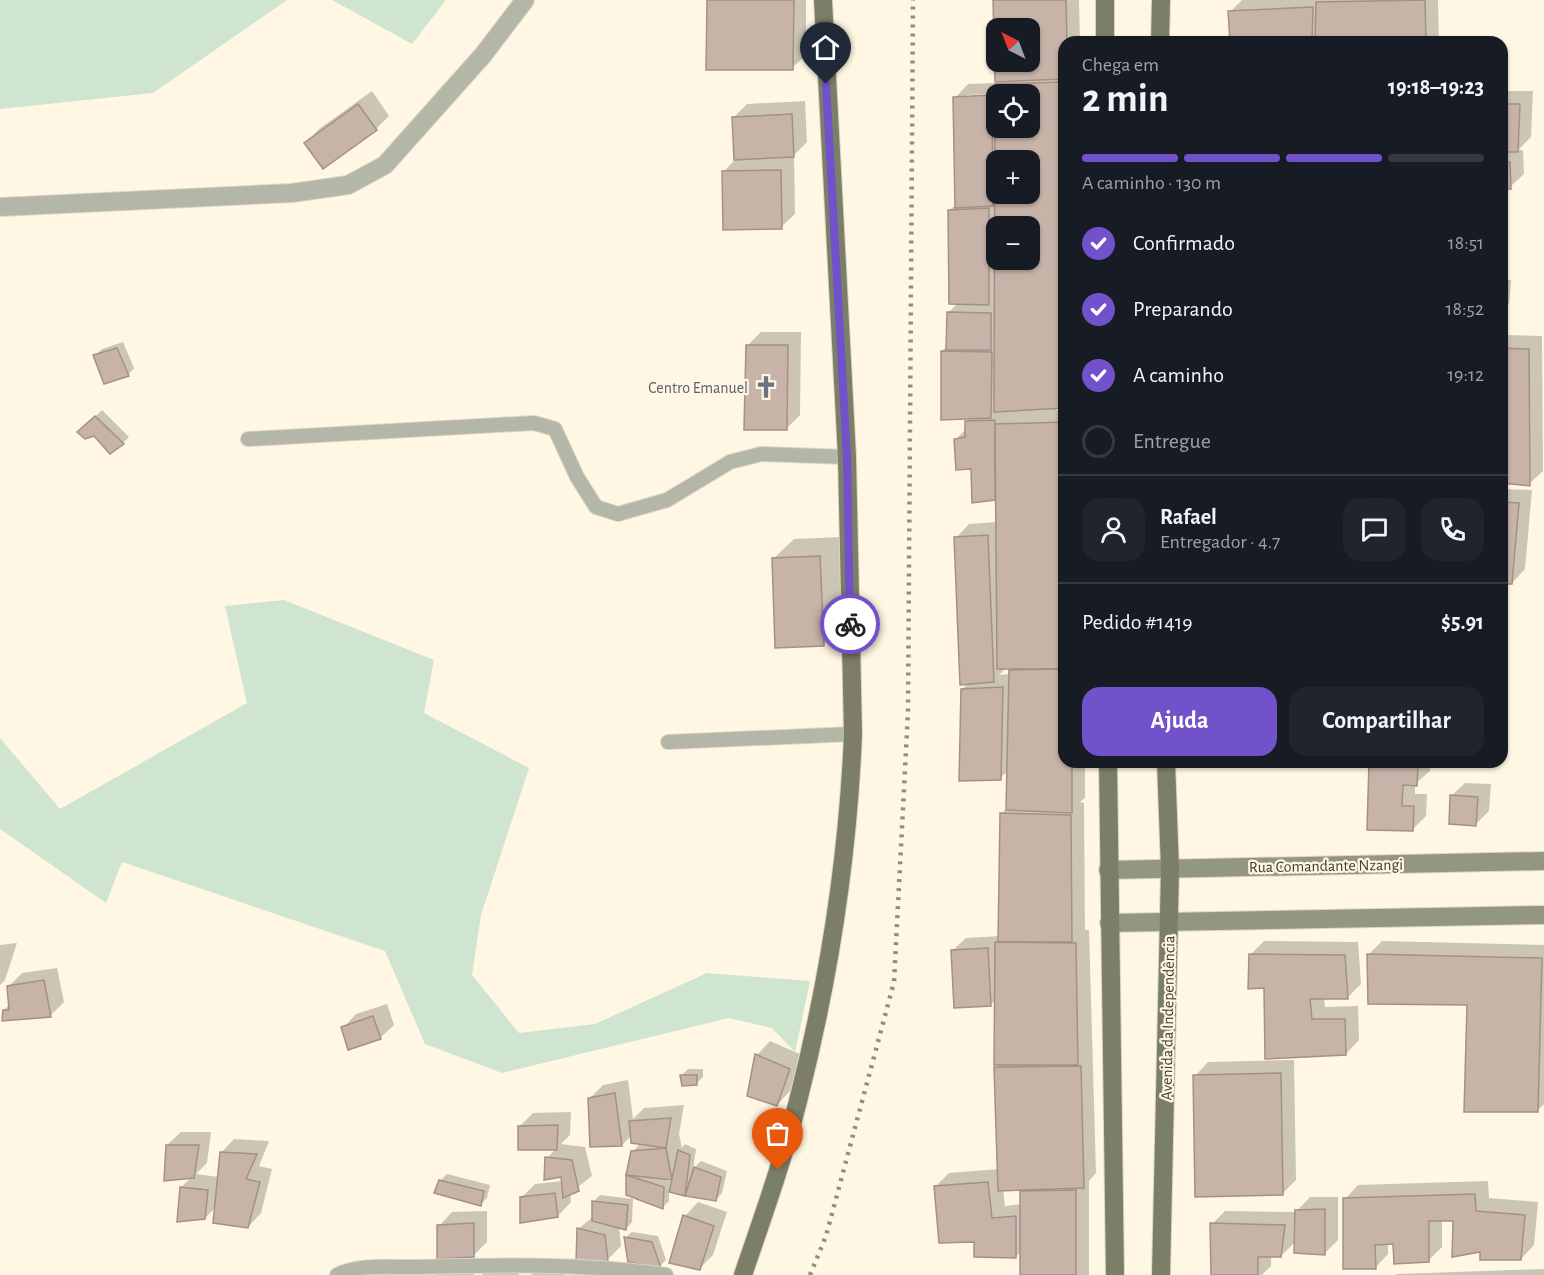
<!DOCTYPE html>
<html lang="pt">
<meta charset="utf-8">
<style>
body{margin:0;font-family:"Alegreya Sans",sans-serif;background:#20242c;color:#f1f3f6;height:100vh;display:flex;flex-direction:column;font-size:22px;white-space:nowrap}
*{box-sizing:border-box;margin:0}
p{font-size:20px;color:#9ea1a6}
.icon{flex:none;width:33px;height:33px;fill:none;stroke:currentColor;stroke-width:2;stroke-linecap:round;stroke-linejoin:round}
.map{position:relative;flex:1;overflow:hidden}
.drawer{position:absolute;left:1058px;top:36px;width:450px;height:732px;display:flex;flex-direction:column;background:#171b24;border-radius:18px;box-shadow:0 2px 4px #0004}
.drawer>*{flex:none}
.needle{width:39px;rotate:318deg}
.tools{position:absolute;left:986px;top:18px;display:grid;gap:12px}
.tools a{display:grid;place-items:center;width:54px;height:54px;border-radius:12px;background:#171b24;box-shadow:0 2px 4px #0004;font-size:30px}
.pin{position:absolute;display:grid;place-items:center;width:51px;height:51px;color:#fff;margin:-62px -26px;border-radius:50% 50% 50% 0;rotate:-45deg;box-shadow:0 0 6px #0007}
.pin .icon{rotate:45deg}
.courier{position:absolute;display:grid;place-items:center;width:60px;height:60px;margin:-30px;border:4px solid #7252cb;border-radius:50%;background:#fff;color:#222;box-shadow:0 2px 8px #0007}
.head em{font-style:normal;font-weight:600}
.head div{display:flex;flex-direction:column-reverse}
.head{display:flex;align-items:center;justify-content:space-between;height:102px;padding:0 24px}
h1{font-size:39px;font-weight:600;line-height:45px}
.bar{display:grid;grid-template-columns:repeat(4,1fr);gap:9px 6px;align-content:center;height:72px;padding:0 24px}
.bar i{height:8px;border-radius:4px;background:#363941}
.bar .selected{background:#7252cb}
.bar p{grid-column:span 4}
.line{display:flex;align-items:center;gap:15px;padding:0 24px;border-top:2px solid #363941}
.line div{flex:1}
.round{display:grid;place-items:center;flex:none;width:63px;height:63px;border-radius:18px;background:#20242c}
ol{padding:0 24px;list-style:none}
li{display:flex;align-items:center;gap:18px;height:66px}
li p{margin-inline-start:auto}
li .icon{padding:6px;border-radius:50%;background:#7252cb;color:#fff;stroke-width:4}
li:last-child{color:#9ea1a6}
li i{width:33px;height:33px;border:3px solid #363941;border-radius:50%}
.cta{display:flex;gap:12px;margin-top:auto;padding:12px 24px}
.cta a{flex:1;height:69px;border-radius:18px;background:#7252cb;color:#fff;font-size:24px;font-weight:600;line-height:69px;text-align:center}
.cta a+a{background:#20242c;color:#f1f3f6}
.map>svg:first-child{display:block}
.green{fill:#cfe5cf}
.shadow{fill:#0003;fill-rule:evenodd}
.building{fill:#c8b3a9;stroke:#a49086;stroke-width:1.5;fill-rule:evenodd}
.lines{fill:none;stroke-linecap:round;stroke-linejoin:round}
.lane-casing{stroke:#dcd5c4;stroke-width:16}
.street-casing{stroke:#dcd5c4;stroke-width:20}
.secondary-casing{stroke:#dcd5c4;stroke-width:20}
.primary-casing{stroke:#dcd5c4;stroke-width:20}
.lane{stroke:#b4b6a8;stroke-width:14}
.street{stroke:#b4b6a8;stroke-width:18}
.secondary{stroke:#939682;stroke-width:18}
.primary{stroke:#7c7f67;stroke-width:18}
.rail{stroke:#928d80;stroke-width:4.5;stroke-dasharray:3 6;stroke-linecap:butt}
.done{stroke:#827d71;stroke-width:6;stroke-dasharray:0 10.8}
.route{stroke:#7252cb;stroke-width:8}
.labels{text-anchor:middle;stroke-width:4.5;stroke-linejoin:round;paint-order:stroke}
.worship-label{font-size:16px;fill:#5b616d;stroke:#fff7e3;text-anchor:end}
.street-label{font-size:16px;fill:#3f3c34;stroke:#fff7e3}
</style>
<div class="map">
<svg width="1544" height="1275" viewBox="0 0 1544 1275">
<rect width="100%" height="100%" fill="#fff7e3"/>
<g class="green">
<path d="M 0,0 L 287,0 L 153,93 L 0,109 Z"/>
<path d="M 332,0 L 446,0 L 412,44 Z"/>
<path d="M 284,600 L 434,660 L 424,713 L 529,768 L 481,915 L 472,975 L 519,1033 L 595,1024 L 707,973 L 810,981 L 795,1052 L 772,1028 L 729,1018 L 502,1073 L 425,1044 L 385,951 L 122,862 L 106,903 L 0,829 L 0,738 L 60,809 L 247,703 L 225,606 Z"/>
</g>
<g class="shadow">
<path d="M 708,0 L 806,0 L 806,55 L 792,68 Z"/>
<path d="M 995,0 L 1079,0 L 1080,42 L 1064,42 L 1064,407 L 1056,407 L 1056,410 L 1064,410 L 1064,762 L 1085,762 L 1085,798 L 1080,802 L 1084,803 L 1085,930 L 1089,930 L 1096,1173 L 1089,1181 L 1089,1275 L 1021,1275 L 1022,1251 L 1015,1257 L 976,1240 L 936,1186 L 949,1173 L 999,1169 L 996,999 L 991,1004 L 952,951 L 966,938 L 1000,936 L 1001,814 L 1008,807 L 1009,770 L 1000,778 L 962,689 L 969,683 L 956,538 L 969,524 L 997,522 L 997,498 L 974,501 L 972,468 L 956,439 L 967,428 L 967,421 L 971,417 L 942,351 L 948,345 L 948,313 L 958,303 L 949,211 L 956,204 L 955,98 L 968,84 L 996,83 ZM 996,28 L 1029,28 L 1029,62 L 996,62 ZM 1000,94 L 1029,94 L 1029,128 L 996,128 L 996,97 L 966,98 L 966,95 ZM 996,160 L 1029,160 L 1029,194 L 996,194 ZM 996,226 L 1029,226 L 1029,260 L 996,260 ZM 1006,668 L 1010,668 L 1010,674 L 999,675 ZM 1003,1189 L 1022,1189 L 1022,1204 L 1005,1206 Z"/>
<path d="M 1242,0 L 1438,0 L 1439,42 L 1232,42 L 1230,12 Z"/>
<path d="M 372,91 L 389,116 L 376,129 L 306,143 L 319,129 Z"/>
<path d="M 1502,91 L 1533,91 L 1531,137 L 1518,150 L 1523,150 L 1524,174 L 1510,187 L 1502,188 Z"/>
<path d="M 805,101 L 807,142 L 794,155 L 795,214 L 781,227 L 724,171 L 735,160 L 733,118 L 747,104 Z"/>
<path d="M 1502,279 L 1511,280 L 1509,304 L 1502,311 Z"/>
<path d="M 761,332 L 801,332 L 800,415 L 786,429 L 747,346 Z"/>
<path d="M 1502,335 L 1542,336 L 1543,471 L 1529,484 L 1502,482 Z"/>
<path d="M 123,342 L 134,368 L 128,375 L 95,356 L 102,349 Z"/>
<path d="M 102,410 L 129,437 L 123,443 L 85,426 Z"/>
<path d="M 1502,489 L 1532,490 L 1525,569 L 1512,583 L 1502,583 Z"/>
<path d="M 840,537 L 843,625 L 823,645 L 773,559 L 794,539 Z"/>
<path d="M 1371,762 L 1430,762 L 1430,771 L 1415,784 L 1415,794 L 1427,794 L 1426,816 L 1413,829 Z"/>
<path d="M 1465,783 L 1491,784 L 1489,811 L 1476,824 L 1451,796 Z"/>
<path d="M 1264,941 L 1358,942 L 1361,984 L 1348,997 L 1324,998 L 1325,1007 L 1358,1006 L 1359,1040 L 1346,1054 L 1265,986 L 1251,954 Z"/>
<path d="M 1382,941 L 1544,945 L 1544,1104 L 1537,1111 L 1469,1003 L 1369,954 Z"/>
<path d="M 17,943 L 5,980 L 0,985 L 0,945 Z"/>
<path d="M 57,968 L 64,1002 L 50,1016 L 4,1010 L 10,1004 L 8,987 L 22,973 Z"/>
<path d="M 387,1004 L 394,1025 L 380,1038 L 343,1028 L 356,1014 Z"/>
<path d="M 770,1041 L 802,1055 L 790,1091 L 777,1105 L 749,1095 L 757,1055 Z"/>
<path d="M 1294,1060 L 1296,1180 L 1282,1194 L 1195,1076 L 1208,1062 Z"/>
<path d="M 688,1069 L 703,1069 L 703,1077 L 697,1083 L 682,1075 Z"/>
<path d="M 628,1080 L 633,1119 L 644,1108 L 684,1105 L 679,1134 L 682,1148 L 685,1144 L 696,1149 L 693,1169 L 701,1161 L 727,1171 L 722,1193 L 716,1200 L 669,1191 L 669,1201 L 663,1207 L 627,1175 L 632,1152 L 641,1143 L 632,1135 L 622,1145 L 589,1099 L 603,1085 ZM 674,1175 L 671,1190 L 669,1190 L 670,1181 L 663,1179 Z"/>
<path d="M 571,1112 L 570,1135 L 561,1144 L 585,1147 L 592,1176 L 570,1193 L 571,1202 L 558,1216 L 522,1197 L 535,1184 L 563,1181 L 563,1176 L 547,1158 L 556,1149 L 519,1127 L 533,1113 Z"/>
<path d="M 181,1132 L 211,1132 L 207,1163 L 196,1174 L 219,1177 L 221,1153 L 234,1139 L 269,1141 L 259,1166 L 272,1169 L 261,1213 L 248,1227 L 216,1207 L 205,1218 L 181,1187 L 192,1177 L 167,1145 Z"/>
<path d="M 447,1174 L 490,1185 L 487,1198 L 481,1204 L 440,1181 Z"/>
<path d="M 1488,1181 L 1489,1198 L 1538,1202 L 1534,1245 L 1521,1259 L 1482,1250 L 1455,1219 L 1442,1220 L 1442,1247 L 1428,1261 L 1395,1242 L 1388,1242 L 1388,1254 L 1375,1268 L 1345,1199 L 1358,1185 Z"/>
<path d="M 600,1195 L 633,1199 L 632,1222 L 626,1229 L 619,1227 L 621,1246 L 608,1259 L 578,1229 L 594,1216 L 593,1202 Z"/>
<path d="M 1310,1197 L 1338,1197 L 1338,1240 L 1325,1253 L 1296,1241 L 1281,1256 L 1271,1256 L 1271,1266 L 1262,1275 L 1212,1275 L 1212,1224 L 1225,1211 L 1296,1212 Z"/>
<path d="M 698,1202 L 727,1212 L 713,1255 L 700,1268 L 671,1262 L 685,1216 Z"/>
<path d="M 487,1211 L 487,1242 L 473,1256 L 462,1256 L 462,1258 L 475,1259 L 474,1275 L 436,1275 L 452,1256 L 439,1226 L 452,1212 Z"/>
<path d="M 632,1232 L 658,1236 L 666,1260 L 660,1266 L 625,1238 Z"/>
<path d="M 363,1260 L 424,1261 L 425,1275 L 350,1275 Z"/>
<path d="M 518,1266 L 519,1275 L 482,1275 L 488,1269 Z"/>
<path d="M 537,1266 L 566,1270 L 565,1275 L 531,1275 Z"/>
<path d="M 1544,1269 L 1544,1275 L 1396,1275 L 1396,1274 Z"/>
</g>
<g class="building">
<path d="M 707,0 L 794,0 L 793,70 L 706,70 Z"/>
<path d="M 993,0 L 1066,0 L 1067,42 L 1064,42 L 1064,79 L 995,82 ZM 996,28 L 1029,28 L 1029,62 L 996,62 Z"/>
<path d="M 1425,0 L 1426,42 L 1315,42 L 1316,2 Z"/>
<path d="M 1313,7 L 1312,42 L 1230,42 L 1228,11 Z"/>
<path d="M 1064,82 L 1064,408 L 994,412 L 995,84 ZM 996,94 L 1029,94 L 1029,128 L 996,128 ZM 996,160 L 1029,160 L 1029,194 L 996,194 ZM 996,226 L 1029,226 L 1029,260 L 996,260 Z"/>
<path d="M 992,95 L 993,206 L 955,208 L 953,97 Z"/>
<path d="M 358,104 L 377,130 L 323,169 L 304,143 Z"/>
<path d="M 1502,104 L 1520,104 L 1518,152 L 1502,152 Z"/>
<path d="M 792,114 L 794,157 L 734,160 L 732,117 Z"/>
<path d="M 1510,162 L 1511,189 L 1502,189 L 1502,163 Z"/>
<path d="M 781,170 L 782,229 L 723,230 L 722,171 Z"/>
<path d="M 989,208 L 989,305 L 949,304 L 948,210 Z"/>
<path d="M 947,312 L 991,313 L 991,350 L 946,350 Z"/>
<path d="M 746,345 L 788,345 L 787,430 L 744,430 Z"/>
<path d="M 117,348 L 129,376 L 104,384 L 93,355 Z"/>
<path d="M 1502,348 L 1529,349 L 1530,486 L 1502,483 Z"/>
<path d="M 941,351 L 992,352 L 991,418 L 941,420 Z"/>
<path d="M 95,416 L 124,444 L 110,454 L 94,436 L 85,439 L 77,432 Z"/>
<path d="M 995,420 L 995,500 L 972,503 L 971,469 L 956,470 L 954,439 L 965,437 L 965,421 Z"/>
<path d="M 1064,422 L 1064,669 L 997,669 L 995,424 Z"/>
<path d="M 1502,502 L 1519,503 L 1512,584 L 1502,584 Z"/>
<path d="M 988,535 L 994,682 L 960,685 L 954,537 Z"/>
<path d="M 820,556 L 824,646 L 775,648 L 772,558 Z"/>
<path d="M 1064,669 L 1064,762 L 1072,762 L 1072,813 L 1006,810 L 1009,670 Z"/>
<path d="M 1003,687 L 1001,780 L 959,781 L 961,689 Z"/>
<path d="M 1369,762 L 1418,764 L 1417,786 L 1403,785 L 1402,806 L 1414,806 L 1413,831 L 1367,830 Z"/>
<path d="M 1450,795 L 1478,797 L 1476,826 L 1449,824 Z"/>
<path d="M 1000,813 L 1071,815 L 1072,942 L 998,942 Z"/>
<path d="M 995,942 L 1076,943 L 1078,1065 L 994,1065 Z"/>
<path d="M 988,948 L 991,1006 L 954,1008 L 951,950 Z"/>
<path d="M 1249,954 L 1345,955 L 1348,999 L 1310,999 L 1312,1019 L 1345,1019 L 1346,1055 L 1265,1059 L 1264,988 L 1248,989 Z"/>
<path d="M 1367,954 L 1542,958 L 1538,1112 L 1464,1112 L 1467,1005 L 1368,1004 Z"/>
<path d="M 44,980 L 51,1017 L 2,1021 L 3,1010 L 9,1010 L 7,986 Z"/>
<path d="M 373,1016 L 381,1039 L 348,1050 L 341,1027 Z"/>
<path d="M 755,1054 L 790,1069 L 777,1106 L 747,1096 Z"/>
<path d="M 1081,1066 L 1084,1188 L 998,1191 L 994,1067 Z"/>
<path d="M 1281,1073 L 1283,1195 L 1195,1197 L 1193,1075 Z"/>
<path d="M 680,1075 L 697,1075 L 697,1085 L 682,1086 Z"/>
<path d="M 615,1093 L 622,1146 L 590,1147 L 588,1098 Z"/>
<path d="M 671,1118 L 666,1148 L 631,1143 L 629,1121 Z"/>
<path d="M 558,1125 L 557,1150 L 518,1150 L 518,1126 Z"/>
<path d="M 166,1145 L 199,1145 L 194,1178 L 164,1181 Z"/>
<path d="M 666,1148 L 672,1180 L 626,1175 L 631,1151 Z"/>
<path d="M 678,1150 L 690,1155 L 685,1196 L 669,1192 Z"/>
<path d="M 220,1152 L 257,1154 L 246,1179 L 260,1182 L 248,1228 L 213,1223 Z"/>
<path d="M 545,1157 L 572,1160 L 579,1191 L 563,1198 L 561,1177 L 544,1180 Z"/>
<path d="M 694,1167 L 721,1177 L 716,1201 L 685,1196 Z"/>
<path d="M 626,1175 L 664,1187 L 663,1209 L 626,1195 Z"/>
<path d="M 439,1180 L 484,1191 L 481,1206 L 434,1193 Z"/>
<path d="M 988,1182 L 992,1218 L 1016,1216 L 1016,1258 L 974,1257 L 974,1242 L 939,1243 L 934,1186 Z"/>
<path d="M 180,1187 L 208,1190 L 205,1219 L 177,1222 Z"/>
<path d="M 1076,1190 L 1076,1275 L 1020,1275 L 1020,1191 Z"/>
<path d="M 555,1193 L 558,1217 L 520,1223 L 520,1197 Z"/>
<path d="M 1475,1194 L 1476,1211 L 1525,1215 L 1521,1260 L 1480,1260 L 1480,1252 L 1452,1257 L 1453,1221 L 1429,1221 L 1429,1262 L 1394,1264 L 1393,1244 L 1375,1245 L 1376,1269 L 1343,1269 L 1343,1198 Z"/>
<path d="M 592,1201 L 628,1205 L 626,1230 L 592,1221 Z"/>
<path d="M 1325,1209 L 1325,1255 L 1294,1253 L 1295,1210 Z"/>
<path d="M 683,1215 L 714,1226 L 700,1270 L 669,1263 Z"/>
<path d="M 474,1223 L 474,1257 L 437,1259 L 437,1225 Z"/>
<path d="M 1210,1223 L 1285,1225 L 1281,1257 L 1258,1257 L 1258,1275 L 1211,1275 Z"/>
<path d="M 577,1228 L 605,1235 L 608,1261 L 576,1264 Z"/>
<path d="M 624,1237 L 652,1242 L 661,1268 L 628,1262 Z"/>
</g>
<g class="lines">
<g class="lane-casing">
<g id="lane">
<path d="M 248,439 L 534,423 L 555,429 L 577,477 L 596,507 L 618,514 L 667,500 L 730,462 L 761,454 L 847,457"/>
<path d="M 668,742 L 853,734"/>
<path d="M 337,1275 C 360,1263 393,1268 418,1267 C 500,1265 585,1263 666,1275"/>
</g>
</g>
<g class="street-casing">
<path id="street" d="M 0,207 L 292,193 L 348,185 L 385,165 L 483,55 L 525,0"/>
</g>
<g class="secondary-casing">
<g id="secondary">
<path d="M 1108,870 L 1544,861"/>
<path d="M 1109,923 L 1544,915"/>
</g>
</g>
<g class="primary-casing">
<g id="primary">
<path d="M 1105,0 L 1105,42"/>
<path d="M 1160,42 L 1161,0"/>
<path d="M 1108,762 L 1115,1275"/>
<path d="M 743,1275 C 763,1216 784,1158 799,1097 C 829,979 848,856 853,734 L 847,457 L 823,0"/>
<path d="M 1161,1275 L 1170,869 L 1166,762"/>
</g>
</g>
<use href="#lane" class="lane"/>
<use href="#street" class="street"/>
<use href="#secondary" class="secondary"/>
<use href="#primary" class="primary"/>
<path class="rail" d="M 810,1275 L 826,1236 L 894,982 L 908,712 L 913,0"/>
</g>
<g class="lines">
<path class="done" d="M 778,1170 C 815,1039 843,905 851,769 C 854,721 851,672 850,624"/>
<path class="route" d="M 826,84 L 847,457 L 850,624"/>
</g>
<defs>
<g id="church-bare" transform="scale(1.8)"><path d="M-1.2-6h2.4v3.5h3.3v2.4h-3.3V6h-2.4V-.1h-3.3v-2.4h3.3Z" fill="#6b7280" stroke="#fff7e3" stroke-width="2.5" paint-order="stroke"/></g>
</defs>
<g fill-rule="evenodd">
<use href="#church-bare" x="766" y="387"/>
</g>
<g class="labels">
<g class="worship-label">
<text x="748" y="393">Centro Emanuel</text>
</g>
<g class="street-label">
<text transform="translate(1326 865) rotate(-1)" y="6">Rua Comandante Nzangi</text>
<text transform="translate(1167 1018) rotate(-89)" y="6">Avenida da Independência</text>
</g>
</g>
</svg>
<div class="tools">
<a><svg class="needle" viewBox="-14 -14 28 28"><path d="M0-13l5 13h-10z" fill="#e53935"/><path d="M0 13l5-13h-10z" fill="#9ea1a6"/></svg></a>
<a><svg class="icon" aria-label="locate" viewBox="0 0 24 24"><circle cx="12" cy="12" r="6"/><path d="M12 2v4M12 18v4M2 12h4M18 12h4"/></svg></a>
<a>+</a>
<a>−</a>
</div>
<div class="pin" style="left:778px;top:1170px;background:#ea580c"><svg class="icon" aria-label="bag" viewBox="0 0 24 24"><path d="M5 8h14l-1 12H6zM9 8a3 3 0 0 1 6 0"/></svg></div>
<div class="pin" style="left:826px;top:84px;background:#1f2937"><svg class="icon" aria-label="home" viewBox="0 0 24 24"><path d="M3 11l9-7 9 7M6 9v11h12V9"/></svg></div>
<div class="courier" style="left:850px;top:624px"><svg class="icon" aria-label="bike" viewBox="0 0 24 24"><circle cx="6" cy="16" r="4"/><circle cx="18" cy="16" r="4"/><path d="M6 16l4-8h5l3 8M10 8l3 8H6M13 5h3"/></svg></div>
<section class="drawer">
<div class="head"><div><h1>2 min</h1><p>Chega em</p></div><em>19:18–19:23</em></div>
<div class="bar"><i class="selected"></i><i class="selected"></i><i class="selected"></i><i></i><p>A caminho · 130 m</p></div>
<ol>
<li><svg class="icon" aria-label="check" viewBox="0 0 24 24"><path d="M5 12l5 5 9-10"/></svg>Confirmado<p>18:51</p></li>
<li><svg class="icon" aria-label="check" viewBox="0 0 24 24"><path d="M5 12l5 5 9-10"/></svg>Preparando<p>18:52</p></li>
<li><svg class="icon" aria-label="check" viewBox="0 0 24 24"><path d="M5 12l5 5 9-10"/></svg>A caminho<p>19:12</p></li>
<li><i></i>Entregue</li>
</ol>
<div class="line" style="height:108px"><a class="round"><svg class="icon" aria-label="person" viewBox="0 0 24 24"><circle cx="12" cy="8" r="4"/><path d="M4 21q1-7 8-7t8 7"/></svg></a><div><b>Rafael</b><p>Entregador · 4.7</p></div><a class="round"><svg class="icon" aria-label="chat" viewBox="0 0 24 24"><path d="M4 5h16v11H9l-5 4z"/></svg></a><a class="round"><svg class="icon" aria-label="phone" viewBox="0 0 24 24"><path d="M5 4h4l2 5-3 2q2 4 5 5l2-3 5 2v4C11 20 4 13 5 4z"/></svg></a></div>
<div class="line" style="height:78px"><div>Pedido #1419</div><b>$5.91</b></div>
<div class="cta"><a>Ajuda</a><a>Compartilhar</a></div>
</section>
</div>
